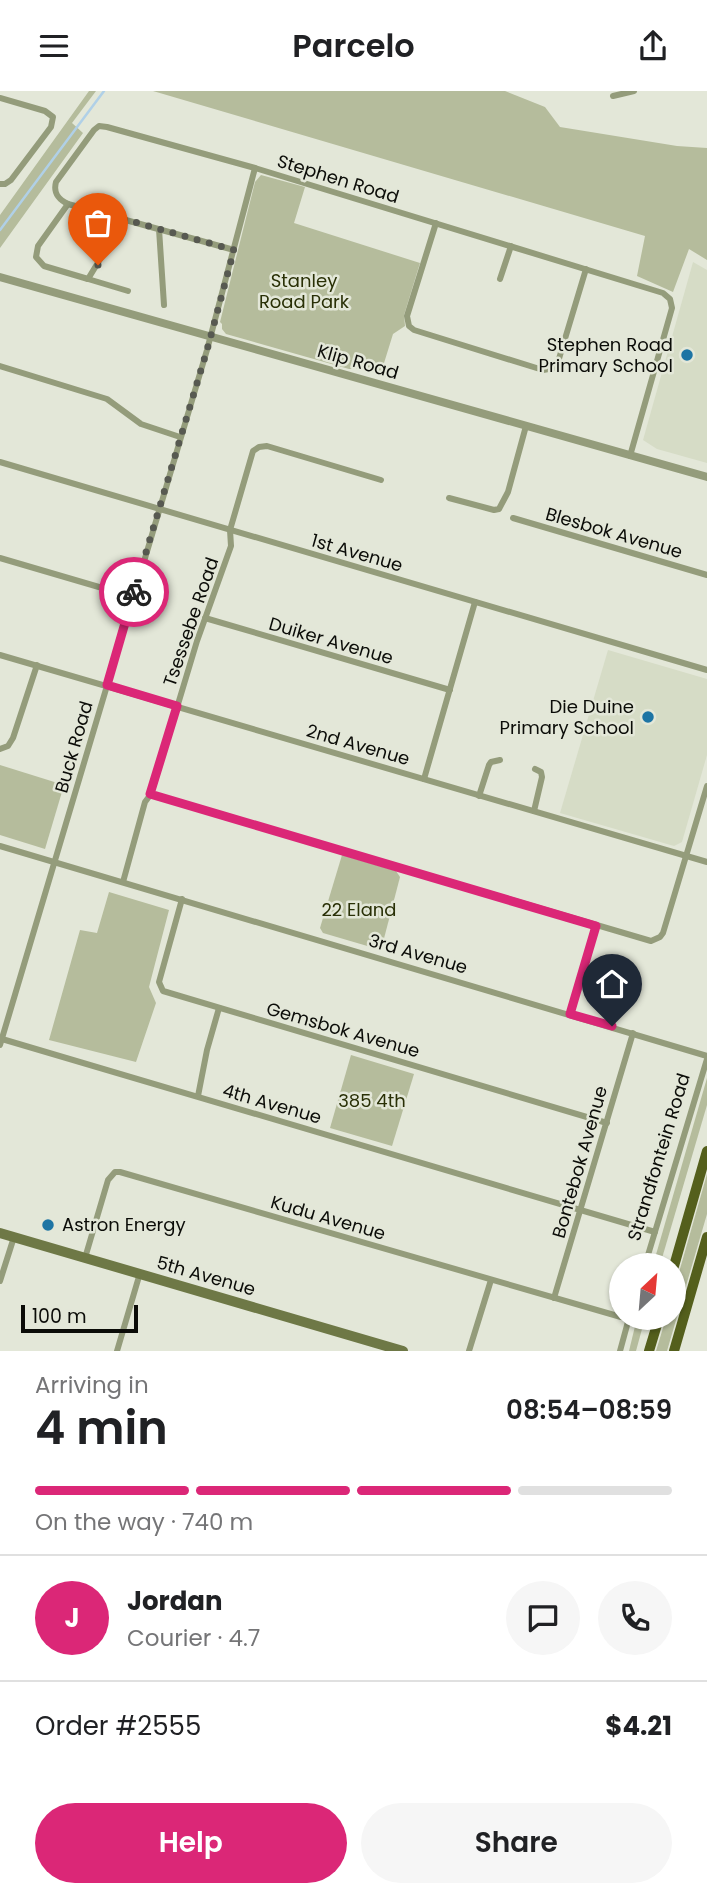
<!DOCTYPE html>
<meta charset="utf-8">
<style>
body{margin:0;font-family:Poppins,sans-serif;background:#f6f6f6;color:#202124;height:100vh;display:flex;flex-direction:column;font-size:26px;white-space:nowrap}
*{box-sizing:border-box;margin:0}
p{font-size:23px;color:#757577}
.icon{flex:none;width:38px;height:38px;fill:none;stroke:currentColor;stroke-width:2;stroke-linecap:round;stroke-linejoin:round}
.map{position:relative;height:1260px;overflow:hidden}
.panel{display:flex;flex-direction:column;background:#fff;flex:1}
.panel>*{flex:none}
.needle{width:46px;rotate:26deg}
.buttons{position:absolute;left:609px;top:1162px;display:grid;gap:14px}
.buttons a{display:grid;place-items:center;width:77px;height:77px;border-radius:50%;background:#fff;box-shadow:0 2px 5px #0004;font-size:35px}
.scale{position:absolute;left:21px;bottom:18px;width:117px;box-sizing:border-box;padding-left:7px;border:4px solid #0b0c08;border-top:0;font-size:19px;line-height:24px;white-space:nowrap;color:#0b0c08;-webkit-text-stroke:5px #e3e7d8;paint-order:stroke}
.pin{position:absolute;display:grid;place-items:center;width:60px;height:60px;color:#fff;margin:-72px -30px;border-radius:50% 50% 50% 0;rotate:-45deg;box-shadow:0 0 7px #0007}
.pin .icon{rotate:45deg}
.courier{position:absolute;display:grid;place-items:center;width:70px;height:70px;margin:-35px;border:5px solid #db2777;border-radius:50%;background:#fff;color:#222;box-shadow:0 2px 9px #0007}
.overview em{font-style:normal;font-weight:600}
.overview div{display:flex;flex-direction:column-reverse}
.overview{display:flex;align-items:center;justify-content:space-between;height:119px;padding:0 35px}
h1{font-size:46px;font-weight:600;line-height:52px}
.bar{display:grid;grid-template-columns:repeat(4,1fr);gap:10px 7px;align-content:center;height:84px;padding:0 35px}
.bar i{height:9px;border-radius:5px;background:#e0e0e0}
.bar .active{background:#db2777}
.bar p{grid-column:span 4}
.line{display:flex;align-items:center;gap:18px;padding:0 35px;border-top:2px solid #e0e0e0}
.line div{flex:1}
.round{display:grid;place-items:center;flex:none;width:74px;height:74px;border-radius:37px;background:#f6f6f6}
.primary-button{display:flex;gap:14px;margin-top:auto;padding:14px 35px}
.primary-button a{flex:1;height:80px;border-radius:42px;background:#db2777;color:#fff;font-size:28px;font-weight:600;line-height:80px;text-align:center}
.primary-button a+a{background:#f6f6f6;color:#202124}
header{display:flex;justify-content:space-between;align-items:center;height:91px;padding:0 35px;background:#fff;font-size:32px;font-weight:600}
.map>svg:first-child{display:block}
.built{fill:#d6dcc6}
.green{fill:#b5bc9c}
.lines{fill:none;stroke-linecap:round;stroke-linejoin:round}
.stream{stroke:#b0d0e7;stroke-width:2.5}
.minor{stroke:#949c7b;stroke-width:6}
.tertiary{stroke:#949c7b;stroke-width:8}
.secondary{stroke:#6e7846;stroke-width:10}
.primary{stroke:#545f1c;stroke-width:10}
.done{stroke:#575951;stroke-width:7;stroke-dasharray:0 12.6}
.route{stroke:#db2777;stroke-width:9}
.poi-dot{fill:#1d74a4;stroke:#e3e7d8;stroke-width:2.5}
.labels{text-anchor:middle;stroke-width:5;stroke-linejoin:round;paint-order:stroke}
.street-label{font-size:18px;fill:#0b0c08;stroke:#e3e7d8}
.park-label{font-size:18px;fill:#293006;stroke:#e3e7d8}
.poi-label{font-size:18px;fill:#0b0c08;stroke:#e3e7d8;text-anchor:end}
</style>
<header><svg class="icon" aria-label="menu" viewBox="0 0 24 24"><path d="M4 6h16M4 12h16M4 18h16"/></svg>Parcelo<svg class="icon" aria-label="share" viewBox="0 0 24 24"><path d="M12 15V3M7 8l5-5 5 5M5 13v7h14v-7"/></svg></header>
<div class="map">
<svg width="707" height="1260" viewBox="0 0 707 1260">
<rect width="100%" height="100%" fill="#e3e7d8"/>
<g class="built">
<path d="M 693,171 L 707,179 L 707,372 L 657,358 L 643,349 Z"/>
<path d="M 608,559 L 707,588 L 707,664 L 682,751 L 674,755 L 560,722 Z"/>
</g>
<g class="green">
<path d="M 89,0 L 96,0 L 72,32 L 83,42 L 0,157 L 0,124 Z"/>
<path d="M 153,0 L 505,0 L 545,16 L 560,36 L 677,55 L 707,57 L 707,169 L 689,158 L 673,201 L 637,185 L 645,145 Z"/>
<path d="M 261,84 L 305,96 L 294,132 L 420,172 L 404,224 L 405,235 L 393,243 L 380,285 L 367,278 L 349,278 L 226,243 L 222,238 L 222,233 L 220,231 L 255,91 Z"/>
<path d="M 0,674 L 64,694 L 45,758 L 0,744 Z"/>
<path d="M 342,764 L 396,780 L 400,786 L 381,859 L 323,842 L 320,837 Z"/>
<path d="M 109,801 L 169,819 L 149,896 L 156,912 L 136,971 L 49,949 L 80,839 L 97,842 Z"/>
<path d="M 351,964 L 414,983 L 392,1055 L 330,1037 Z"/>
<path d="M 707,987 L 707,1014 L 660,1174 L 653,1174 Z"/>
<path d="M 707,1083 L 707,1123 L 667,1260 L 656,1260 L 666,1227 L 674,1227 L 674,1199 Z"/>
<path d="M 637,1227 L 645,1227 L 636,1260 L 629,1260 Z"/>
</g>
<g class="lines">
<path class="stream" d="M 0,139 L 104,0"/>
<g class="minor">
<path d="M 613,5 L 634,0"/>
<path d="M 0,7 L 45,20 L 53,26 L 51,36 L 11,89 L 5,93 L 0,93"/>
<path d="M 68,113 L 38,155 L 36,166 L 44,175 L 88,188 L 102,165 L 113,125"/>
<path d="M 436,132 L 407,225 L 409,235 L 414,239 L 543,279 L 554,277 L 558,271 L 586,178"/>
<path d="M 159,138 L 164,214"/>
<path d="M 234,159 L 68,113 C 58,108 53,102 56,91 L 94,39 L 99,35 L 107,36 L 255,77 L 663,202 L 670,208 L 672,217 L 630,365"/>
<path d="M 88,188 L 128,200"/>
<path d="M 500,188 L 511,155"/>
<path d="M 0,275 L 107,308 L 141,333 L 180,346"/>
<path d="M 0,371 L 707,579"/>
<path d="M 449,407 L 494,419 L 499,418 L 508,401 L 526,335"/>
<path d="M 513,427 L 707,484"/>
<path d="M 0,467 L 133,506"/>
<path d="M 205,527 L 450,599"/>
<path d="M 0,564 L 707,771"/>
<path d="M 0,658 L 8,655 L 13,647 L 37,574"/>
<path d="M 424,688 L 475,511"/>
<path d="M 151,703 L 651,850 L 660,846 L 663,842 L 707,695"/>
<path d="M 479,705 L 489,674 L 491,671 L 500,669"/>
<path d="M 534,720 L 542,686 L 541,681 L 535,678"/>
<path d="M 0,755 L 707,965"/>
<path d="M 123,791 L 145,711 L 151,703 L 197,550 L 231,455 L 230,439 L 253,360 L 259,356 L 267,355 L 381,389"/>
<path d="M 182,808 L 159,891 L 163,900 L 607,1032"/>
<path d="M 570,923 L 596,835"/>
<path d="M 2,948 L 655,1141"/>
<path d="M 0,954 L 207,259 L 255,77"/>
<path d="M 198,1005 L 207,959 L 219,917"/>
<path d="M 85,1167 L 108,1089 L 115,1081 L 120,1081 L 621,1226"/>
<path d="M 645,1174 L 707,968"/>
<path d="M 0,1190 L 14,1146"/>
<path d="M 554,1207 L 633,942"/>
<path d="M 117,1260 L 140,1182"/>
<path d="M 469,1260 L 491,1189"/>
<path d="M 620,1260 L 629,1227"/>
</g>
<path class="tertiary" d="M 0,186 L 707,386"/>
<path class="secondary" d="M 0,1142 L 403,1260"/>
<g class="primary">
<path d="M 674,1175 L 707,1060"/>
<path d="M 649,1260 L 659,1227"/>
<path d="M 674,1260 L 707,1146"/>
</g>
</g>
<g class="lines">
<path class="done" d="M 98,174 L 113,125 L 234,159 L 207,259 L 134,501"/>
<path class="route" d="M 134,501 L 107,594 L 177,615 L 150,703 L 596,835 L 570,923 L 612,935"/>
</g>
<g class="poi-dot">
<circle cx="687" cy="264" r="7"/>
<circle cx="648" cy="626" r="7"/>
<circle cx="48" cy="1134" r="7"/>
</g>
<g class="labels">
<g class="street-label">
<text transform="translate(338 88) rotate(17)" y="6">Stephen Road</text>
<text transform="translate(358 271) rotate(16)" y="6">Klip Road</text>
<text transform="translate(614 442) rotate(16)" y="6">Blesbok Avenue</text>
<text transform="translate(357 462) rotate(16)" y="6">1st Avenue</text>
<text transform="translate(191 531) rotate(-71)" y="6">Tsessebe Road</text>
<text transform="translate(331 550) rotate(16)" y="6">Duiker Avenue</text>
<text transform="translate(358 654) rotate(16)" y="6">2nd Avenue</text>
<text transform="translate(74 656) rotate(-74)" y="6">Buck Road</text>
<text transform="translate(418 863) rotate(16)" y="6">3rd Avenue</text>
<text transform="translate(343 939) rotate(16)" y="6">Gemsbok Avenue</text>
<text transform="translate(272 1013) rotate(16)" y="6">4th Avenue</text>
<text transform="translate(659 1066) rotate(-73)" y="6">Strandfontein Road</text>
<text transform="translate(580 1071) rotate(-74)" y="6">Bontebok Avenue</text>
<text transform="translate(328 1127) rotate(16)" y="6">Kudu Avenue</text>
<text transform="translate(206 1185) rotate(16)" y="6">5th Avenue</text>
</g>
<g class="park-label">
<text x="304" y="196">Stanley<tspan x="304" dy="21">Road Park</tspan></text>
<text x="359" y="825">22 Eland</text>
<text x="372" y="1016">385 4th</text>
</g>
<g class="poi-label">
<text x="673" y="260">Stephen Road<tspan x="673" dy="21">Primary School</tspan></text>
<text x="634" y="622">Die Duine<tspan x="634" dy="21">Primary School</tspan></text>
<text x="62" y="1140" text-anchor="start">Astron Energy</text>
</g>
</g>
</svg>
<div class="buttons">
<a><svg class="needle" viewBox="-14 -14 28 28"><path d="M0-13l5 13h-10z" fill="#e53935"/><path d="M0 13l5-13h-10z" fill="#757577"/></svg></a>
</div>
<div class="scale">100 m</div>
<div class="pin" style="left:98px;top:174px;background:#ea580c"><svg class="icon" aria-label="bag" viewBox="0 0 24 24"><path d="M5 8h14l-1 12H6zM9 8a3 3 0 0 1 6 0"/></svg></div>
<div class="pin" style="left:612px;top:935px;background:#1f2937"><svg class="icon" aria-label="home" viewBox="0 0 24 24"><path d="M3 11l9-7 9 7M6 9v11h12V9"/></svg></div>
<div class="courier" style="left:134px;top:501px"><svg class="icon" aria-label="bike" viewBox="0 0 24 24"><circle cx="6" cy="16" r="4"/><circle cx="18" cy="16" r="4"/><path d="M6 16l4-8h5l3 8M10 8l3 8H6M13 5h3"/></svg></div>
</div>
<section class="panel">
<div class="overview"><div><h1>4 min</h1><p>Arriving in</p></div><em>08:54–08:59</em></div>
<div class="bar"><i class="active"></i><i class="active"></i><i class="active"></i><i></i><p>On the way · 740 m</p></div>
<div class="line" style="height:126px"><b class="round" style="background:#db2777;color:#fff">J</b><div><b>Jordan</b><p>Courier · 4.7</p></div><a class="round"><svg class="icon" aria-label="chat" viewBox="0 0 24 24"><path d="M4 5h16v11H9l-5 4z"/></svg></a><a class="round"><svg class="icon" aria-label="phone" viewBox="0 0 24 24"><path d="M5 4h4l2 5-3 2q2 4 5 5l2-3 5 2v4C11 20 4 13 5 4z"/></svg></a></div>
<div class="line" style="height:91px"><div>Order #2555</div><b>$4.21</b></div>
<div class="primary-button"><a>Help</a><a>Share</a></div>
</section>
